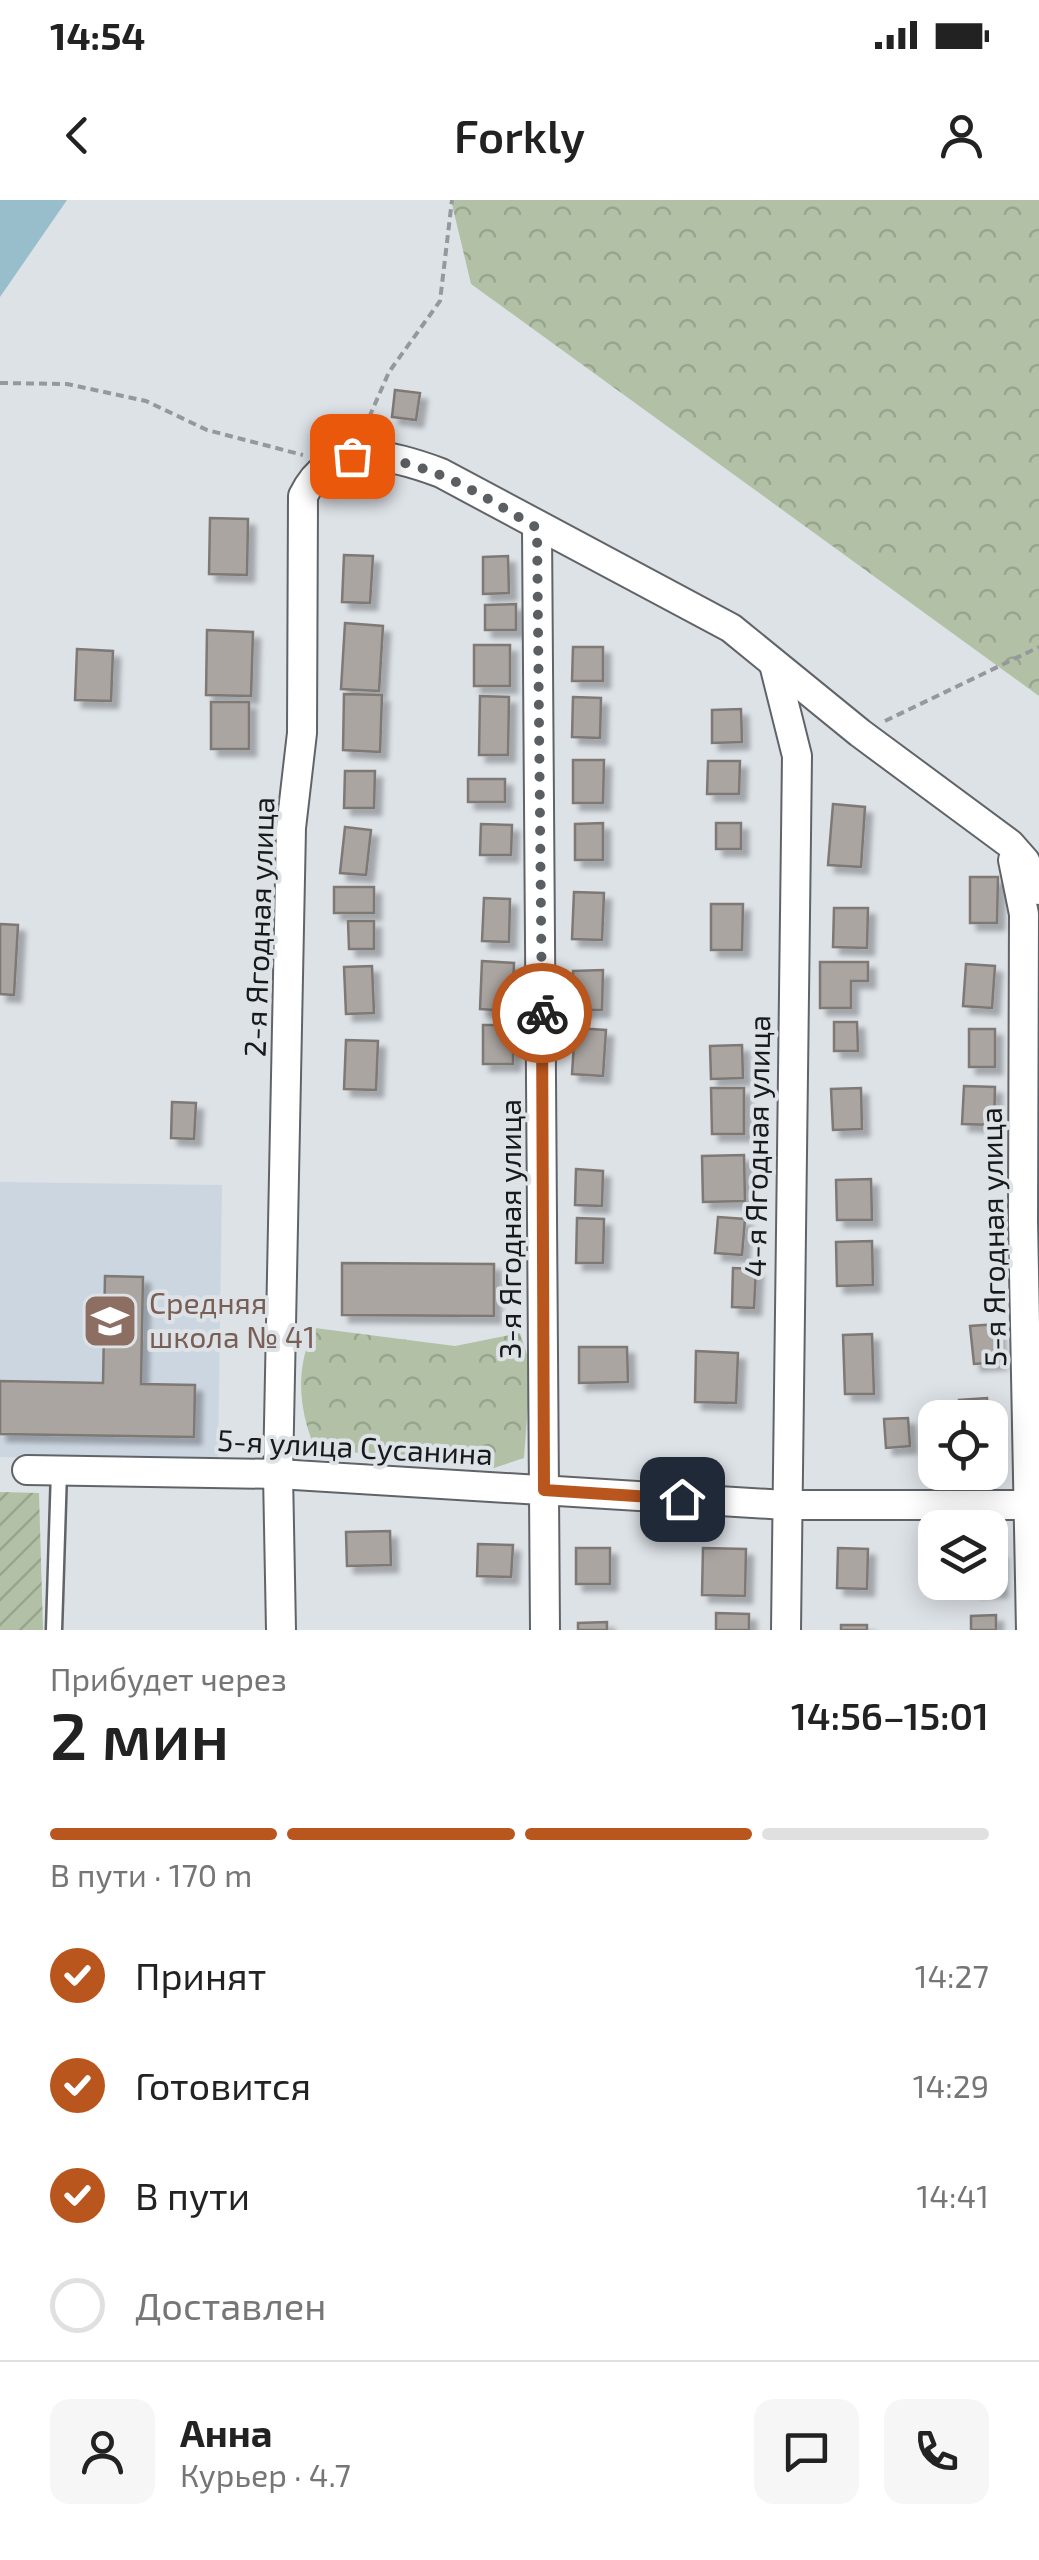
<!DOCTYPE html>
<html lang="ru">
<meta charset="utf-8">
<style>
body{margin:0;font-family:"Exo 2",sans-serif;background:#f6f6f6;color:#222;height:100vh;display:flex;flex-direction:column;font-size:38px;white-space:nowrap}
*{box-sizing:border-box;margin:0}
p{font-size:32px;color:#767676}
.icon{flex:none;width:55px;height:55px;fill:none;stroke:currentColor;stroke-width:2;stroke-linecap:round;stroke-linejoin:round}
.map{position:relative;height:1430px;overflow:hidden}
.drawer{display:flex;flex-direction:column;background:#fff;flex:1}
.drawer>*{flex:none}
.tools{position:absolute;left:918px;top:1200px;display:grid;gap:20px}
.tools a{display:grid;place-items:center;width:90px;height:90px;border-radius:20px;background:#fff;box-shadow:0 5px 25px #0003;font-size:50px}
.pin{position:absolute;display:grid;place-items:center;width:85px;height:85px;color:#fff;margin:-42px;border-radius:20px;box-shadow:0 5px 15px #0006}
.courier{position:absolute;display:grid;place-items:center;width:100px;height:100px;margin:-50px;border:8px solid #b9561d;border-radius:50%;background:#fff;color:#222;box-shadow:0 2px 12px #0007}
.head em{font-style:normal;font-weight:600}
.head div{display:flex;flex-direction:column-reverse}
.head{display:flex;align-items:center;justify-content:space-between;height:170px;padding:0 50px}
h1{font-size:65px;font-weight:600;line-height:75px}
.bar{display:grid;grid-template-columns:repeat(4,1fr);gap:15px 10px;align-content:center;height:120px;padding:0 50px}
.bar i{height:12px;border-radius:8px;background:#e0e0e0}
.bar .selected{background:#b9561d}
.bar p{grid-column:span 4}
.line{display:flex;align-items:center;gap:25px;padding:0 50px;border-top:2px solid #e0e0e0}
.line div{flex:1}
.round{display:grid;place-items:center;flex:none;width:105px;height:105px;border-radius:20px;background:#f6f6f6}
ol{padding:0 50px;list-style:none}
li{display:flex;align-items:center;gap:30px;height:110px}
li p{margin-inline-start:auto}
li .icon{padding:10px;border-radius:50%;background:#b9561d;color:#fff;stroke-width:4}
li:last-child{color:#767676}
li i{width:55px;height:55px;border:5px solid #e0e0e0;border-radius:50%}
.status{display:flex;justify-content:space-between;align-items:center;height:70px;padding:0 50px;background:#fff;direction:ltr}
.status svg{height:28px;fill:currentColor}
header{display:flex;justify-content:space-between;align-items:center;height:130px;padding:0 50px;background:#fff;font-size:45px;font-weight:600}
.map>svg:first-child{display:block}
.built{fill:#ccd6e1}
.forest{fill:url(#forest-crowns)}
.garden{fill:url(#garden-furrows)}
.water{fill:#97beca}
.building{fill:#aaa5a1;stroke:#7e7975;stroke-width:2.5;filter:url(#shadow)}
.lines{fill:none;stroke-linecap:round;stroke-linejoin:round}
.lane-casing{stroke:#606468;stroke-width:19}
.street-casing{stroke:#606468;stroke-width:32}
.path{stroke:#95999d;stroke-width:4;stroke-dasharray:8 5;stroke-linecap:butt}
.lane{stroke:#fff;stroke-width:14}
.street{stroke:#fff;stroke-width:28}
.done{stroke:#5c5f62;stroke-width:10;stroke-dasharray:0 18}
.route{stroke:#b9561d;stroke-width:12}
.labels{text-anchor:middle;stroke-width:8;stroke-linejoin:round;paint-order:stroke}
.street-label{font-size:30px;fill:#17191b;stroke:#dde2e7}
.education-label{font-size:30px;fill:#785e54;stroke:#dde2e7;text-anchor:start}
</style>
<div class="status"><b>14:54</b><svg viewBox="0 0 49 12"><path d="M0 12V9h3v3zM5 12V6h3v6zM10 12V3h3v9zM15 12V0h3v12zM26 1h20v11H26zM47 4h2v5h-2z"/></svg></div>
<header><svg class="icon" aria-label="back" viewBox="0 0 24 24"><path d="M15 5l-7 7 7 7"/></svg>Forkly<svg class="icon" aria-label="person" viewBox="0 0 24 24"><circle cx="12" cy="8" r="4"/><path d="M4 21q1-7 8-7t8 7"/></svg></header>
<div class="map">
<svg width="1039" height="1430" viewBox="0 0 1039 1430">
<defs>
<pattern id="forest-crowns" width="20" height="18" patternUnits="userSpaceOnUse" patternTransform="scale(2.5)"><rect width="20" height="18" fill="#b2c1a6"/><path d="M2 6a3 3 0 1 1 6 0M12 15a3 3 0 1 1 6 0" fill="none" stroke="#98a58e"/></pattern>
<pattern id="garden-furrows" width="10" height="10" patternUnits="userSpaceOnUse" patternTransform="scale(2.5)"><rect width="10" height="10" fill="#b2c1a6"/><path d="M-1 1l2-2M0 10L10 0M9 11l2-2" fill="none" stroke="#98a58e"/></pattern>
<filter id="shadow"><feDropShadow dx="7" dy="7" stdDeviation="2.5" flood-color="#0004"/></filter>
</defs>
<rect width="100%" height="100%" fill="#dde2e7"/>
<path class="built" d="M 0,982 L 222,985 L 218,1260 L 0,1257 Z"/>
<g class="forest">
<path d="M 451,0 L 1039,0 L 1039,496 L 471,84 Z"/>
<path d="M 315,1128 L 455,1146 L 520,1133 L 531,1167 L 524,1258 L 494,1268 L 315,1248 C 298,1209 295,1165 315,1128 Z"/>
</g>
<path class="garden" d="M 0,1292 L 39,1293 L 43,1430 L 0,1430 Z"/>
<path class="water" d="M 0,0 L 67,0 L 0,97 Z"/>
<g class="building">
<path d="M 395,190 L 420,193 L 416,220 L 392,217 Z"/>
<path d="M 210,318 L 248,319 L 247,375 L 209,374 Z"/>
<path d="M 344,355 L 373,356 L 370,403 L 342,402 Z"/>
<path d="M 508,356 L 509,393 L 483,394 L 483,357 Z"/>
<path d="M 516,404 L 516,430 L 485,430 L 485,405 Z"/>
<path d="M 345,423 L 383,426 L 379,491 L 341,489 Z"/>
<path d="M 207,430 L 253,432 L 251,496 L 206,495 Z"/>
<rect x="474" y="445" width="36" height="41"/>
<path d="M 573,447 L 603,447 L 603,481 L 572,481 Z"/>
<path d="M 77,449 L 113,451 L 111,501 L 75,500 Z"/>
<path d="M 344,494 L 382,495 L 380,552 L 343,550 Z"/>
<path d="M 480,496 L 509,497 L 508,555 L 479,555 Z"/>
<path d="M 573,497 L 601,498 L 600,538 L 572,537 Z"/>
<rect x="211" y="502" width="38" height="47"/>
<path d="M 741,509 L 742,542 L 712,543 L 712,510 Z"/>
<path d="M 573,560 L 604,560 L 603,603 L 573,603 Z"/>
<path d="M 708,561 L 740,561 L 739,594 L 707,594 Z"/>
<path d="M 345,571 L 375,571 L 374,608 L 344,608 Z"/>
<rect x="468" y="579" width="37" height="23"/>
<path d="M 833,604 L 865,607 L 861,667 L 828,665 Z"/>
<path d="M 603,623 L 603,660 L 575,660 L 575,624 Z"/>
<rect x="716" y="623" width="25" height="26"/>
<path d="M 481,624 L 512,625 L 511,655 L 480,655 Z"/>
<path d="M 345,627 L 371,630 L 366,675 L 340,673 Z"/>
<path d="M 970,677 L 998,677 L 997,723 L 970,723 Z"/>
<rect x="334" y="687" width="40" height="26"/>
<path d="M 574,692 L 604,693 L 602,740 L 572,739 Z"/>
<path d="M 484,698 L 510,699 L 509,742 L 482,741 Z"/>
<path d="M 711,704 L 743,704 L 742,750 L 711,750 Z"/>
<path d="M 834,708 L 868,708 L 867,748 L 833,747 Z"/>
<path d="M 348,721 L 374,721 L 374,749 L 349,749 Z"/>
<path d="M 0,724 L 18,725 L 14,795 L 0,794 Z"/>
<path d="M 482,761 L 514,763 L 512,811 L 480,809 Z"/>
<path d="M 820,762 L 868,762 L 868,781 L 851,781 L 851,808 L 820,808 Z"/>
<path d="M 966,764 L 995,766 L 992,808 L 963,806 Z"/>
<path d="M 372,766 L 374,813 L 346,814 L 344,767 Z"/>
<path d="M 603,770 L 602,810 L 573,810 L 573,771 Z"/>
<path d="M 834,822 L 857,822 L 858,851 L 834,851 Z"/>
<rect x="483" y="825" width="30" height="39"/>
<path d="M 575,828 L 606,830 L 603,876 L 572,874 Z"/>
<rect x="969" y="829" width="26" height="38"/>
<path d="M 346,840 L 378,841 L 376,890 L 344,889 Z"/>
<path d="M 742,845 L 743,878 L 711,879 L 710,846 Z"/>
<path d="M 964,886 L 995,887 L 994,925 L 962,924 Z"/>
<path d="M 711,888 L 744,888 L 744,934 L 712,934 Z"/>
<path d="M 861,888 L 862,929 L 833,930 L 831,889 Z"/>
<path d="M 172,902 L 196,903 L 194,939 L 171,938 Z"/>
<path d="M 744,955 L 745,1001 L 703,1002 L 702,956 Z"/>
<path d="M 576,969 L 603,971 L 602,1006 L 575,1005 Z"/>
<path d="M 871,979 L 872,1020 L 837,1020 L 836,980 Z"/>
<path d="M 718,1017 L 745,1019 L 742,1055 L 715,1053 Z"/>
<path d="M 577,1018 L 604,1019 L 603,1063 L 576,1063 Z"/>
<path d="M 872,1041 L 873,1085 L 837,1086 L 836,1042 Z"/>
<path d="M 342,1063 L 494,1064 L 494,1116 L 342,1115 Z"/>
<path d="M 733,1068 L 756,1069 L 754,1108 L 732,1107 Z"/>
<path d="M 105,1076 L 143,1077 L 141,1184 L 195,1185 L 194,1237 L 0,1234 L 0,1181 L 103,1183 Z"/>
<path d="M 997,1124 L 1000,1162 L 974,1164 L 970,1126 Z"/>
<path d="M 872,1134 L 874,1194 L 845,1194 L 843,1135 Z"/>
<path d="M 579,1147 L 627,1147 L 628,1182 L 579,1183 Z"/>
<path d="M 696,1151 L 738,1153 L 736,1203 L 695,1202 Z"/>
<path d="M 987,1198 L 989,1218 L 960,1218 L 959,1200 Z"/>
<path d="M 908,1218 L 910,1246 L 886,1248 L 884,1219 Z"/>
<path d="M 390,1331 L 391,1365 L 347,1366 L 346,1332 Z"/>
<path d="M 478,1344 L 513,1345 L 511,1377 L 477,1376 Z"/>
<rect x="576" y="1348" width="34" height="36"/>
<path d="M 703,1348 L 746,1349 L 745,1396 L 702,1395 Z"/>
<path d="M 838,1348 L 868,1349 L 867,1389 L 837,1388 Z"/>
<path d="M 990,1352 L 1000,1352 L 1000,1390 L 973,1390 L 973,1382 L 990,1382 Z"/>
<path d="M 716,1413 L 749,1414 L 749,1430 L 716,1430 Z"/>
<path d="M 996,1415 L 996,1430 L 971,1430 L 971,1416 Z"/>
<path d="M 607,1422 L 607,1430 L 578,1430 L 578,1423 Z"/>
<rect x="841" y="1425" width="26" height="5"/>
</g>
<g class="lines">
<g class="lane-casing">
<path id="lane" d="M 54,1430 L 59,1271"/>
</g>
<g class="street-casing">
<g id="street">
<path d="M 537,328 L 545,1430"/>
<path d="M 774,464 L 797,556 L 786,1430"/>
<path d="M 1013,660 L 1024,714 L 1023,1021 L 1031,1430"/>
<path d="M 27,1270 L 278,1274 L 785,1305 L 1039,1305"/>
<path d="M 281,1430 L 278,1274 L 291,628 L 302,533 L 303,296 C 331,238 390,254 441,273 L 731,428 L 860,533 L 1010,644 L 1025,661 L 1039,690"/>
</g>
</g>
<g class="path">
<path d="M 0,183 L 67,184 L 146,201 L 207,230 L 303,255"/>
<path d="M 364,229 L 389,172 L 440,101 L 452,0"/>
<path d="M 885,521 L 1039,447"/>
</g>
<use href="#lane" class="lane"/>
<use href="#street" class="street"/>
</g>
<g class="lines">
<path class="done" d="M 352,256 C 424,257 477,292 537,328 L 542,813"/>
<path class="route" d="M 542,813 L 544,1290 L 682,1299"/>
</g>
<defs>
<g id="school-square" transform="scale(2.875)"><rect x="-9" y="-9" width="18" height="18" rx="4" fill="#8d6e63" stroke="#dde2e7"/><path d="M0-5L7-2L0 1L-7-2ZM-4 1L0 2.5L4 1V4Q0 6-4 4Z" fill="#fff"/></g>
</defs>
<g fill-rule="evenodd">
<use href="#school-square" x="110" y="1121"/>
</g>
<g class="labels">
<g class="street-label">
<text transform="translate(260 727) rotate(-88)" y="10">2-я Ягодная улица</text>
<text transform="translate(758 946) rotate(-89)" y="10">4-я Ягодная улица</text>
<text transform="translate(511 1029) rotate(-90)" y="10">3-я Ягодная улица</text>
<text transform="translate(994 1037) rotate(-91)" y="10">5-я Ягодная улица</text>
<text transform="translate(355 1248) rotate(3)" y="10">5-я улица Сусанина</text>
</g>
<g class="education-label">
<text x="149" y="1114">Средняя<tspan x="149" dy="34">школа № 41</tspan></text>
</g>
</g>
</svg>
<div class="tools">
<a><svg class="icon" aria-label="locate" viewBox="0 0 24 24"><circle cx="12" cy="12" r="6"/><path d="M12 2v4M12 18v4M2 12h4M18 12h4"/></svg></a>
<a><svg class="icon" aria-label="layers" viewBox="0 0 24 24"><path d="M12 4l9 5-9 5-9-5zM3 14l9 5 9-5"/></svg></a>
</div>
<div class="pin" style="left:352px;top:256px;background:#ea580c"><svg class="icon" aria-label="bag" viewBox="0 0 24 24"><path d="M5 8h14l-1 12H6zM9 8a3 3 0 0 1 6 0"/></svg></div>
<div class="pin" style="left:682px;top:1299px;background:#1f2937"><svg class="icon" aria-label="home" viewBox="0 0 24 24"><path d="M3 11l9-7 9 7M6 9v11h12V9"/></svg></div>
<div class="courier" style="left:542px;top:813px"><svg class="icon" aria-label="bike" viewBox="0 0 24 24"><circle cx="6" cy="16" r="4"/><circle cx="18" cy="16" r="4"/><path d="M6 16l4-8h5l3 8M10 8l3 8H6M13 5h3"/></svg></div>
</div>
<section class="drawer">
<div class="head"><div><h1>2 мин</h1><p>Прибудет через</p></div><em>14:56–15:01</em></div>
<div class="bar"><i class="selected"></i><i class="selected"></i><i class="selected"></i><i></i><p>В пути · 170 m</p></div>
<ol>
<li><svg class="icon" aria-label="check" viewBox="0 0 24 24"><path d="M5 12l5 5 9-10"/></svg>Принят<p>14:27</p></li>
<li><svg class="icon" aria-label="check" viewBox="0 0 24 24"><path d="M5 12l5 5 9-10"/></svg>Готовится<p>14:29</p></li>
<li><svg class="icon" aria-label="check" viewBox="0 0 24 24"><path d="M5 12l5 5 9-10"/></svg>В пути<p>14:41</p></li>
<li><i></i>Доставлен</li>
</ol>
<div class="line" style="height:180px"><a class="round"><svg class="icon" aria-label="person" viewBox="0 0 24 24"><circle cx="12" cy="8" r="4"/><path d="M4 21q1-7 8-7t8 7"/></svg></a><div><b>Анна</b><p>Курьер · 4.7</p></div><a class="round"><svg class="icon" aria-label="chat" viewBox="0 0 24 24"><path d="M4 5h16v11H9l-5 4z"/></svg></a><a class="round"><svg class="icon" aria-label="phone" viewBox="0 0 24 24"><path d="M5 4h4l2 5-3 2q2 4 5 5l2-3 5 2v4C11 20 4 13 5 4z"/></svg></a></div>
</section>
